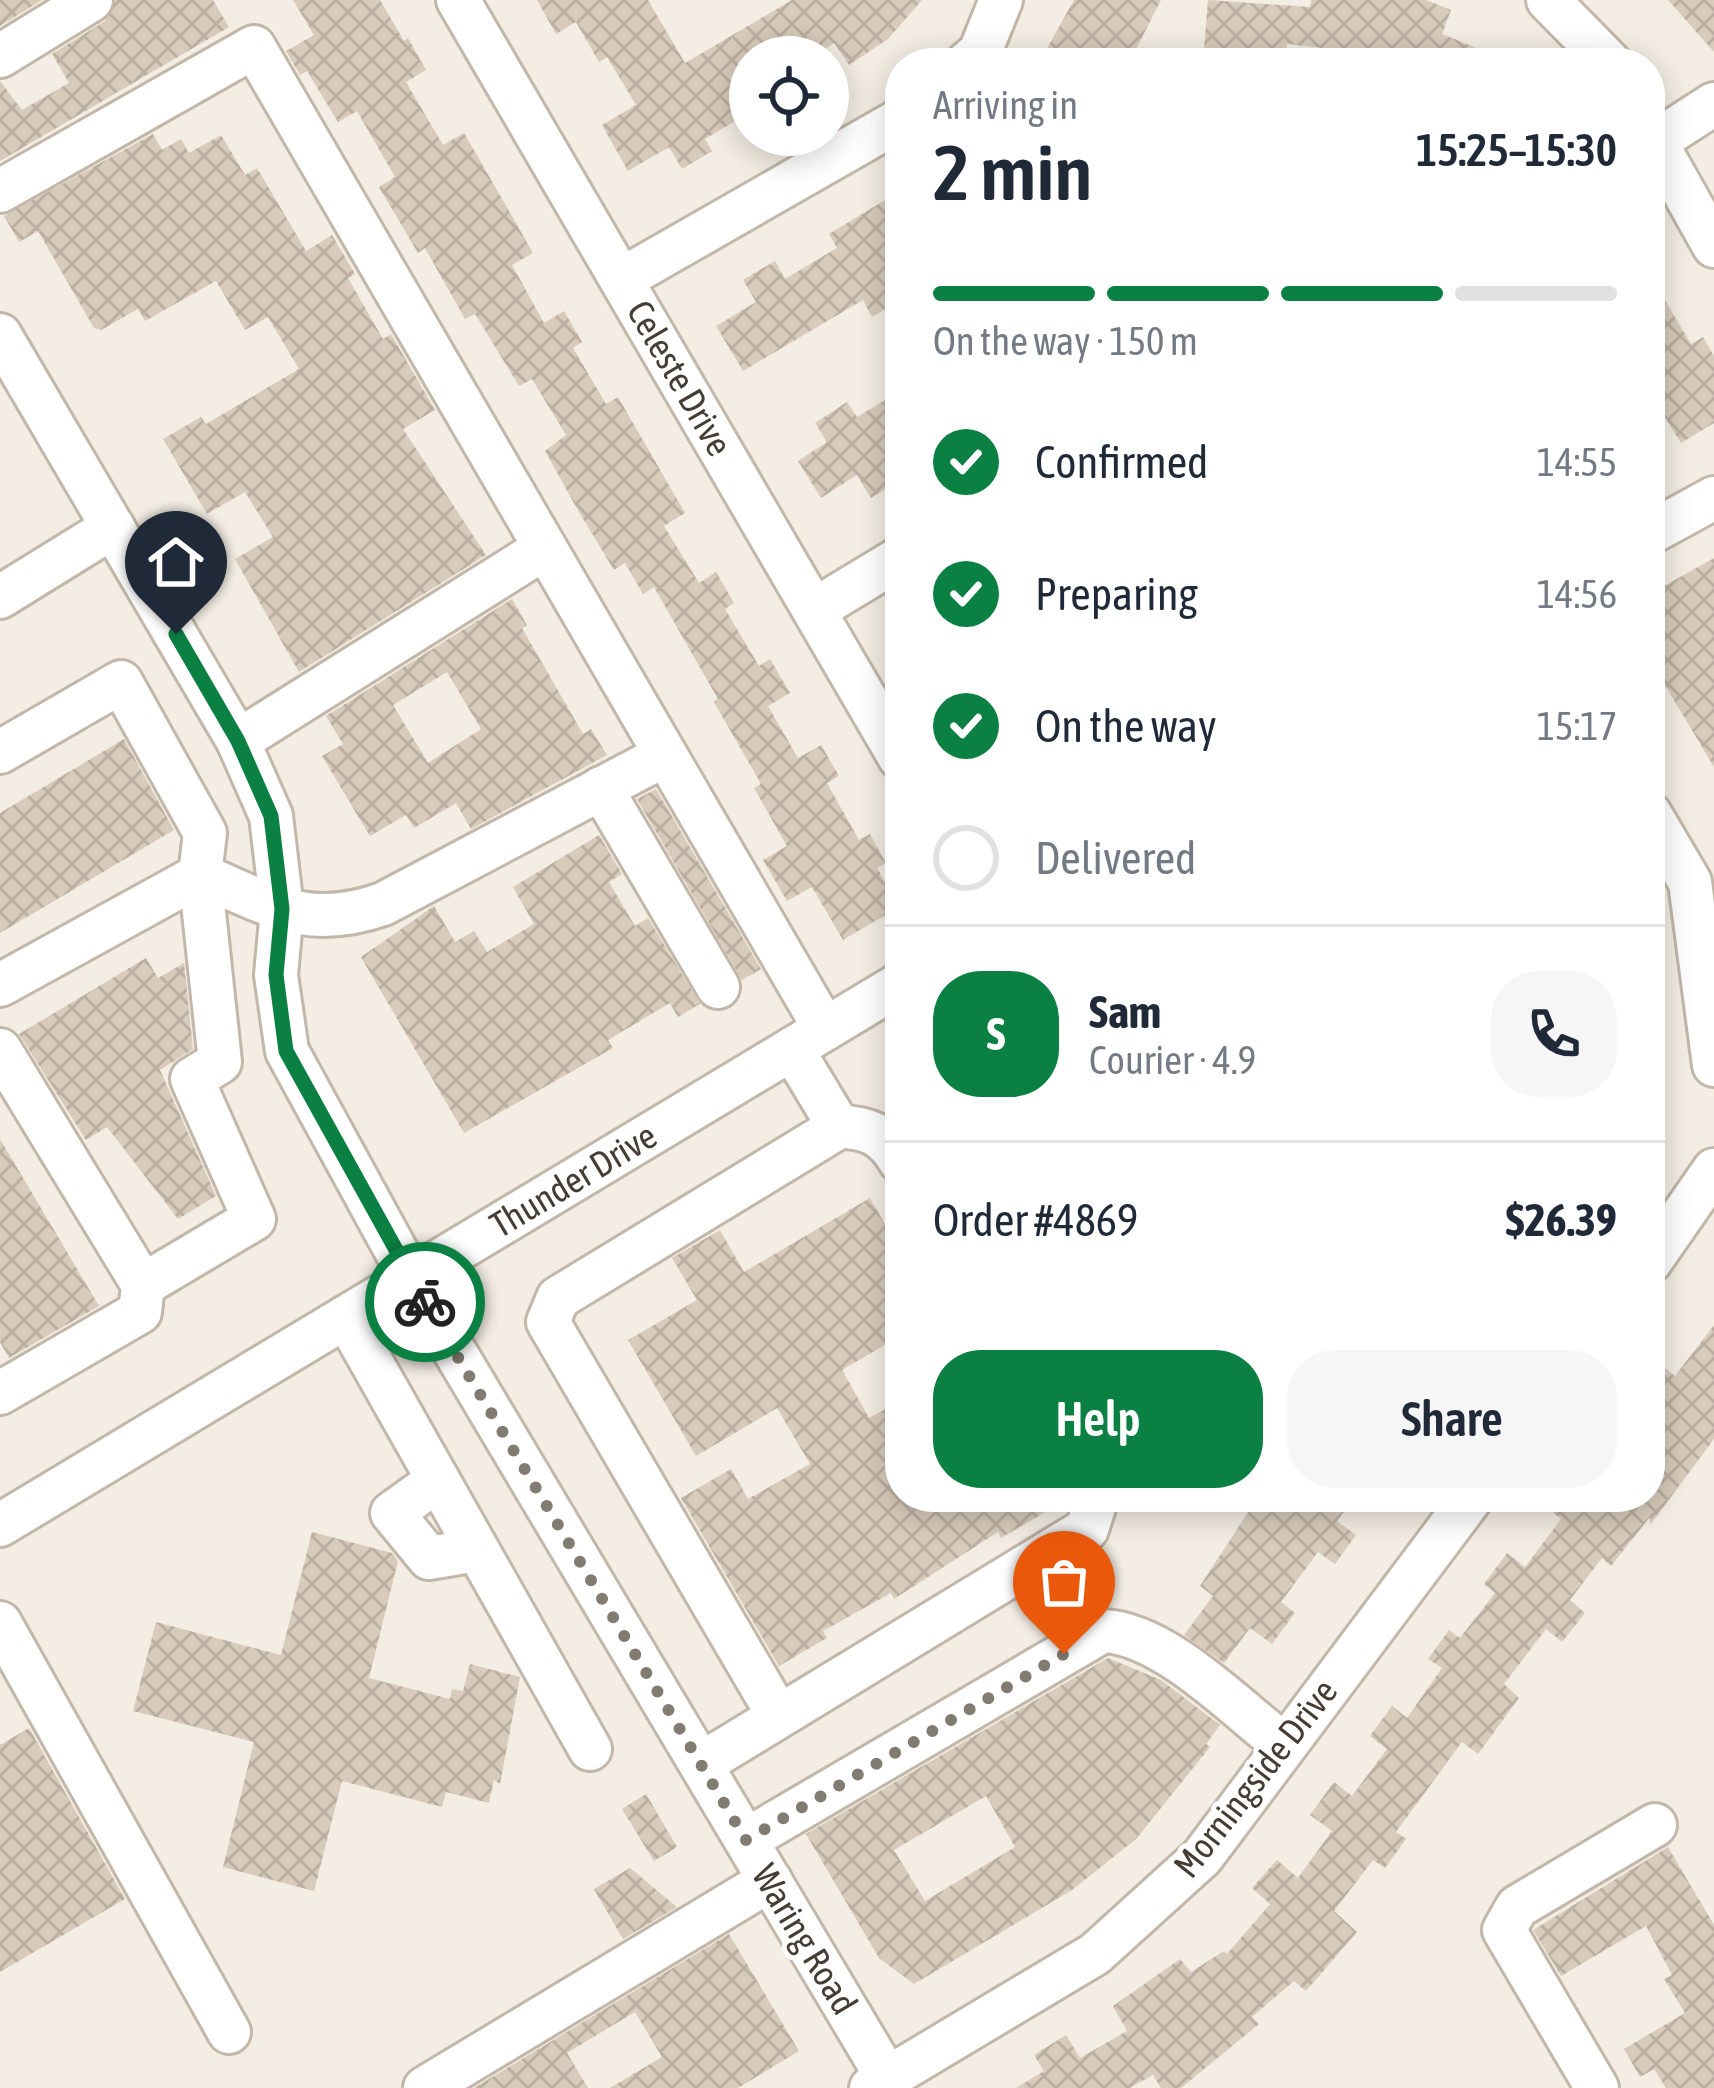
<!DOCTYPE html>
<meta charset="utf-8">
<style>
body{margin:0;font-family:"Asap Condensed",sans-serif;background:#f6f6f7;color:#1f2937;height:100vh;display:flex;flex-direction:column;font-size:45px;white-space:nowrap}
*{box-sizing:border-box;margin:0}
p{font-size:39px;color:#747a83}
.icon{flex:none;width:66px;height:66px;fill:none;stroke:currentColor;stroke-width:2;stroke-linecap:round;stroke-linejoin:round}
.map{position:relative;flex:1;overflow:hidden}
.details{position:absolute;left:885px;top:48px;width:780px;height:1464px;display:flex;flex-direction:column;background:#fff;border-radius:48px;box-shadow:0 6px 30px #0003}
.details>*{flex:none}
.controls{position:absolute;left:729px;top:36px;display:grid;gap:24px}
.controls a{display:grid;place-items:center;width:120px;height:120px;border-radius:50%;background:#fff;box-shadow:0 6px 30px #0003;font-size:60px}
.pin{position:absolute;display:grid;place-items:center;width:102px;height:102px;color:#fff;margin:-123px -51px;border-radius:50% 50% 50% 0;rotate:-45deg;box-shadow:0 0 12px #0007}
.pin .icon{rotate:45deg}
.courier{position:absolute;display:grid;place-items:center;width:120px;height:120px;margin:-60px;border:9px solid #0b8043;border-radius:50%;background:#fff;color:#222;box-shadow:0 3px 15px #0007}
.head em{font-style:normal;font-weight:600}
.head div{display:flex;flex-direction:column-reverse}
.head{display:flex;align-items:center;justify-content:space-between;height:204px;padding:0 48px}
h1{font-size:78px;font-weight:600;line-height:90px}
.bar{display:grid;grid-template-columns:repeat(4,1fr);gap:18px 12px;align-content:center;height:144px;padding:0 48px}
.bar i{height:15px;border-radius:9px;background:#e0e1e3}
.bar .active{background:#0b8043}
.bar p{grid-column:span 4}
.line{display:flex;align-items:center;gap:30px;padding:0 48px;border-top:3px solid #e0e1e3}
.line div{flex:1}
.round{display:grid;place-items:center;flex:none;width:126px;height:126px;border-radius:48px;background:#f6f6f7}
ol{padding:0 48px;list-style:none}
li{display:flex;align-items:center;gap:36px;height:132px}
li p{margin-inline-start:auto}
li .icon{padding:12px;border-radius:50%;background:#0b8043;color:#fff;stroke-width:4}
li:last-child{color:#747a83}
li i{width:66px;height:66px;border:6px solid #e0e1e3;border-radius:50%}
.button{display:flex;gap:24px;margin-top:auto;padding:24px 48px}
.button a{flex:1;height:138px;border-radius:48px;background:#0b8043;color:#fff;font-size:48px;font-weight:600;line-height:138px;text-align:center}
.button a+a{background:#f6f6f7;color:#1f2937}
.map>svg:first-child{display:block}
.building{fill:url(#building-cross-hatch);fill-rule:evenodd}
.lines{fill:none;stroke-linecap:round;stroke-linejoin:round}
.minor-casing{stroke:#c2b7a8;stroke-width:48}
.minor{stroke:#fff;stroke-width:42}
.done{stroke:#827b71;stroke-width:12;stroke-dasharray:0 21.6}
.route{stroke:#0b8043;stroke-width:15}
.labels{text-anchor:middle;stroke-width:10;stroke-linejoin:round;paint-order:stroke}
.street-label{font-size:36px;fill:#453d33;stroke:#fff}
</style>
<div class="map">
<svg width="1714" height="2088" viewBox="0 0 1714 2088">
<defs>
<pattern id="building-cross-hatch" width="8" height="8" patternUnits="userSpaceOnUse" patternTransform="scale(3)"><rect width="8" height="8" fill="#d8cbbb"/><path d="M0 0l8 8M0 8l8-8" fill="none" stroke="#bbafa1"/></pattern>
</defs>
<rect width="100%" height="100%" fill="#f3ede3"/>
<g class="building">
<path d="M 0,0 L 42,0 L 0,26 Z"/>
<path d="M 116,0 L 213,0 L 229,27 L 0,161 L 0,81 L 22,110 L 69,83 L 52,54 L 105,21 Z"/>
<path d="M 293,0 L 380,0 L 404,41 L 408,38 L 426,70 L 406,82 L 443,145 L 464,133 L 482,164 L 533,253 L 512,265 L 544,323 L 564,311 L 582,342 L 573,348 L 606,404 L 618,397 L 685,513 L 664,526 L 699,583 L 716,572 L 734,603 L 725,609 L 759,666 L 770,659 L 790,693 L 768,706 L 798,758 L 821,745 L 839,776 L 827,783 L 859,840 L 870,834 L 886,863 L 877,868 L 899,907 L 843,940 L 812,887 L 787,901 L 763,860 L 787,846 L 754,788 L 761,784 L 714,702 L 718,699 L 654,587 L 643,594 L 625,563 L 614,570 L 579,512 L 545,451 L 566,435 L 532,379 L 519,386 L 475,314 L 465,319 L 425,248 L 418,253 L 379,187 L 395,177 L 357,111 L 338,122 L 307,71 L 300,75 L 286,51 L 314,35 Z"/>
<path d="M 537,0 L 648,0 L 685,63 L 792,0 L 922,0 L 888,39 L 849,65 L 834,43 L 813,57 L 750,57 L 750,112 L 705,139 L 712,151 L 682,169 L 669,147 L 628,171 L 602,125 L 636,105 L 607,57 L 599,62 L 576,22 L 556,34 Z"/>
<path d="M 1074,0 L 1161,0 L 1129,63 L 1039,63 Z"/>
<path d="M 1208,0 L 1310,7 L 1311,0 L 1426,0 L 1451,10 L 1442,34 L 1513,63 L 1337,63 L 1339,50 L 1287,44 L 1285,57 L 1204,48 Z"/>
<path d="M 1668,0 L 1714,0 L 1714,52 Z"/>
<path d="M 153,134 L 162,150 L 181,139 L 189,153 L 221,135 L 245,175 L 257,168 L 306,251 L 332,235 L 355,274 L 348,278 L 383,339 L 391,334 L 435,410 L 403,429 L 486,555 L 299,672 L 235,559 L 273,537 L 245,492 L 207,514 L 163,439 L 201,417 L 206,424 L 299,369 L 268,317 L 245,330 L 216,281 L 145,321 L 138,309 L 101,330 L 94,328 L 38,231 L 19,242 L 4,216 Z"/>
<path d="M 900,191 L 900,301 L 872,317 L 863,300 L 743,371 L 716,326 L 756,302 L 743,280 L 775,261 L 785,279 L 837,248 L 829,234 Z"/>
<path d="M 1650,275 L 1691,344 L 1703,337 L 1714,356 L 1714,423 L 1681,443 L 1664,416 L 1650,424 Z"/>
<path d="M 900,391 L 900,480 L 871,498 L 857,475 L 821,498 L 798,461 L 827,442 L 815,423 L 847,402 L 857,417 Z"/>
<path d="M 1714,558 L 1714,767 L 1650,660 L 1650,594 Z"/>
<path d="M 512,599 L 527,625 L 522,628 L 583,734 L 591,729 L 607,755 L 471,829 L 456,803 L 414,828 L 406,815 L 370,836 L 322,756 L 343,744 L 326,716 ZM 447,672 L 481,729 L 428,763 L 393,705 Z"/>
<path d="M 124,739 L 174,830 L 0,933 L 0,813 Z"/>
<path d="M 656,789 L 761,969 L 742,980 L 637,799 Z"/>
<path d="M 599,835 L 622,874 L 609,882 L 635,926 L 648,918 L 700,1004 L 678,1017 L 670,1003 L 608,1040 L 613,1048 L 464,1133 L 361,957 L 434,906 L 455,942 L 474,931 L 487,952 L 534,924 L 513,887 Z"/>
<path d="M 146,958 L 158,978 L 184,963 L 193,1049 L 160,1070 L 216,1196 L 178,1219 L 107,1127 L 86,1140 L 19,1034 Z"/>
<path d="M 0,1139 L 99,1306 L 9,1358 L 0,1342 Z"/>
<path d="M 870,1198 L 900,1250 L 900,1336 L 842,1370 L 869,1418 L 900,1401 L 900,1497 L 1066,1500 L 1001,1538 L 998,1532 L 894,1599 L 891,1593 L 823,1631 L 827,1638 L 779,1666 L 681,1498 L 731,1469 L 748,1499 L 810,1464 L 777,1408 L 696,1456 L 628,1340 L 697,1300 L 672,1258 L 720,1230 L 744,1272 Z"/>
<path d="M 1714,1325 L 1714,1439 L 1650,1525 L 1650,1517 L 1611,1566 L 1602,1558 L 1570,1600 L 1585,1613 L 1562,1642 L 1546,1629 L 1504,1684 L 1519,1698 L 1478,1754 L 1462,1742 L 1396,1832 L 1406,1839 L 1385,1868 L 1373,1860 L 1334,1911 L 1357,1932 L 1306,1991 L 1294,1981 L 1252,2017 L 1259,2024 L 1181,2088 L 1161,2088 L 1153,2075 L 1130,2088 L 1016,2088 L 1044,2071 L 1034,2055 L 1066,2035 L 1080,2058 L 1127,2031 L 1113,2006 L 1180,1959 L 1191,1972 L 1224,1951 L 1227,1954 L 1270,1904 L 1252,1888 L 1277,1860 L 1298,1878 L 1332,1831 L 1310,1815 L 1334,1782 L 1352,1796 L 1387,1749 L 1370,1736 L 1392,1706 L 1407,1718 L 1442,1668 L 1428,1659 L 1449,1630 L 1460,1638 L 1495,1593 L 1484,1584 L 1507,1553 L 1525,1567 L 1561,1519 L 1534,1497 L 1650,1497 L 1650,1356 L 1675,1376 Z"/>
<path d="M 1258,1497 L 1291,1497 L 1304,1507 L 1312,1497 L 1355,1497 L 1337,1521 L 1356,1535 L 1335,1564 L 1318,1552 L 1281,1602 L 1295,1613 L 1272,1644 L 1250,1628 L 1224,1663 L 1184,1635 L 1213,1596 L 1200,1586 Z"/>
<path d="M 312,1532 L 392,1553 L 398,1561 L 369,1678 L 450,1699 L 452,1689 L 463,1691 L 470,1664 L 520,1677 L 500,1784 L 494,1780 L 489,1803 L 446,1792 L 442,1807 L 342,1781 L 314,1891 L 223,1867 L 254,1742 L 133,1711 L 156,1622 L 281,1655 Z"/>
<path d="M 1108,1658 L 1161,1680 L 1220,1725 L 1206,1744 L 1210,1747 L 1136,1839 L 1072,1890 L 914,1984 L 879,1958 L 806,1834 ZM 986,1796 L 1015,1847 L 925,1901 L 894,1850 Z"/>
<path d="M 29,1728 L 125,1899 L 0,1972 L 0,1745 Z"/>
<path d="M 646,1794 L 677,1847 L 654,1861 L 622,1809 Z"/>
<path d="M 1668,1847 L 1714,1925 L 1714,2088 L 1666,2088 L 1654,2069 L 1640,2077 L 1624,2049 L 1685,2013 L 1664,1979 L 1672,1975 L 1646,1926 L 1561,1976 L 1533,1930 Z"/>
<path d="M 630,1868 L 677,1907 L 623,1939 L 594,1889 Z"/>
<path d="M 729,1934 L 799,2051 L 738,2088 L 610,2088 L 662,2057 L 635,2012 L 567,2053 L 588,2088 L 474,2088 Z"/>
</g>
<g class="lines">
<g class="minor-casing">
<g id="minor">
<path d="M 458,0 L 900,758"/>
<path d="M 1548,0 L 1610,63"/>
<path d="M 0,56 L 91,0"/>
<path d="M 967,63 L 980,52 L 1001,0"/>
<path d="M 1650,132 L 1714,246"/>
<path d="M 1655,142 L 1714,104"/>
<path d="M 0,191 L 254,47 L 825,1029"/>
<path d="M 622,279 L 900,120"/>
<path d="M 0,335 L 238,741 L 271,816 L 282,909 L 276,975 L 287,1051 L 411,1278 L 888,2079"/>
<path d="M 1650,533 L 1714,498"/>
<path d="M 0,597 L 113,527"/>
<path d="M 814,610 L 900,558"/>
<path d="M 238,741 L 545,548"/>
<path d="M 0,752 L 121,682 L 205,833 L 200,875 L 220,1062 L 192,1079 L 254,1219 L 143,1285"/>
<path d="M 601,788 L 718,987"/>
<path d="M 1650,814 L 1690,882 L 1714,1065"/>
<path d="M 200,875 C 270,904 306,931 383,904 L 665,755"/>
<path d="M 0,985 L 200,875"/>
<path d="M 792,1049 L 839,1127 C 868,1127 885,1135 900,1161"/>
<path d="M 0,1050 L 143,1285 L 140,1312 L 0,1393"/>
<path d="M 1650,1262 L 1714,1170"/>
<path d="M 346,1317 L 590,1749"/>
<path d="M 438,1480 L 392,1513 L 429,1558 L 477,1550"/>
<path d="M 0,1525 L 900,984"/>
<path d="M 0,1623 L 229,2032"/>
<path d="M 778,1715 L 548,1322 L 558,1298 L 839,1127"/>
<path d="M 701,1764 L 1087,1529 L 1095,1504 L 1091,1497"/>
<path d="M 746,1840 L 1103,1631 C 1164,1633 1236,1708 1284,1745"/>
<path d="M 425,2088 L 770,1880"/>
<path d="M 871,2088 L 1095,1954 L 1202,1857 L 1472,1497"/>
<path d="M 1597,2088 L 1504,1930 L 1517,1907 L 1655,1825"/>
</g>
</g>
<use href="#minor" class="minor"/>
</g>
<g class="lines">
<path class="done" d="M 425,1302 L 746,1840 L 1064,1654"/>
<path class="route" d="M 176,634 L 238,741 L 271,816 L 282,909 L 276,975 L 286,1051 L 425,1302"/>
</g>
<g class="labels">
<g class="street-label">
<text transform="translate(680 378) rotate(60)" y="13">Celeste Drive</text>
<text transform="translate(573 1180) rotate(-31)" y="13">Thunder Drive</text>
<text transform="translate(1255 1778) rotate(-52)" y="13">Morningside Drive</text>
<text transform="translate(805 1939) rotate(59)" y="13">Waring Road</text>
</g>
</g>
</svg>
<div class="controls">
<a><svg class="icon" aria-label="locate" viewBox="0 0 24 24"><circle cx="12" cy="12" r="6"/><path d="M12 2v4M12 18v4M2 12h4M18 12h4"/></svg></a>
</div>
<div class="pin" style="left:1064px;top:1654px;background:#ea580c"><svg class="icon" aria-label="bag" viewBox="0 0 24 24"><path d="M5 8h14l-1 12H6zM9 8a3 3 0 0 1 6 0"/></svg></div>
<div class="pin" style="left:176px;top:634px;background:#1f2937"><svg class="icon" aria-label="home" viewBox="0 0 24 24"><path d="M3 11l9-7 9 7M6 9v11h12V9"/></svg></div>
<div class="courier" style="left:425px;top:1302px"><svg class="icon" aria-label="bike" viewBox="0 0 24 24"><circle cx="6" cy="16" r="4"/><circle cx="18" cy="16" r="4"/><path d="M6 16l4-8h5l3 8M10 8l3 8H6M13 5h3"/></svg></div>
<section class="details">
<div class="head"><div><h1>2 min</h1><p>Arriving in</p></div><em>15:25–15:30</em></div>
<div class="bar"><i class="active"></i><i class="active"></i><i class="active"></i><i></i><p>On the way · 150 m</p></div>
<ol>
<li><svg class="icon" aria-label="check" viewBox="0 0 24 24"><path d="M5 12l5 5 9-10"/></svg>Confirmed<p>14:55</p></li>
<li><svg class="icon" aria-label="check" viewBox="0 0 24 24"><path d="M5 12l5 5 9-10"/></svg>Preparing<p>14:56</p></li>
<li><svg class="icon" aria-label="check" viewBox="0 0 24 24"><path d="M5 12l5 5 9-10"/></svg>On the way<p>15:17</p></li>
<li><i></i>Delivered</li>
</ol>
<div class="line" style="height:216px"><b class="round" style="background:#0b8043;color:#fff">S</b><div><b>Sam</b><p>Courier · 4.9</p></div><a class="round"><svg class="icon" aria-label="phone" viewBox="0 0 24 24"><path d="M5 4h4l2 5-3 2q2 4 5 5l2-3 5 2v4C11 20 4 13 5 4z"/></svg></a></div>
<div class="line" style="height:156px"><div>Order #4869</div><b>$26.39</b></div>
<div class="button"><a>Help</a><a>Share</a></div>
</section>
</div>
